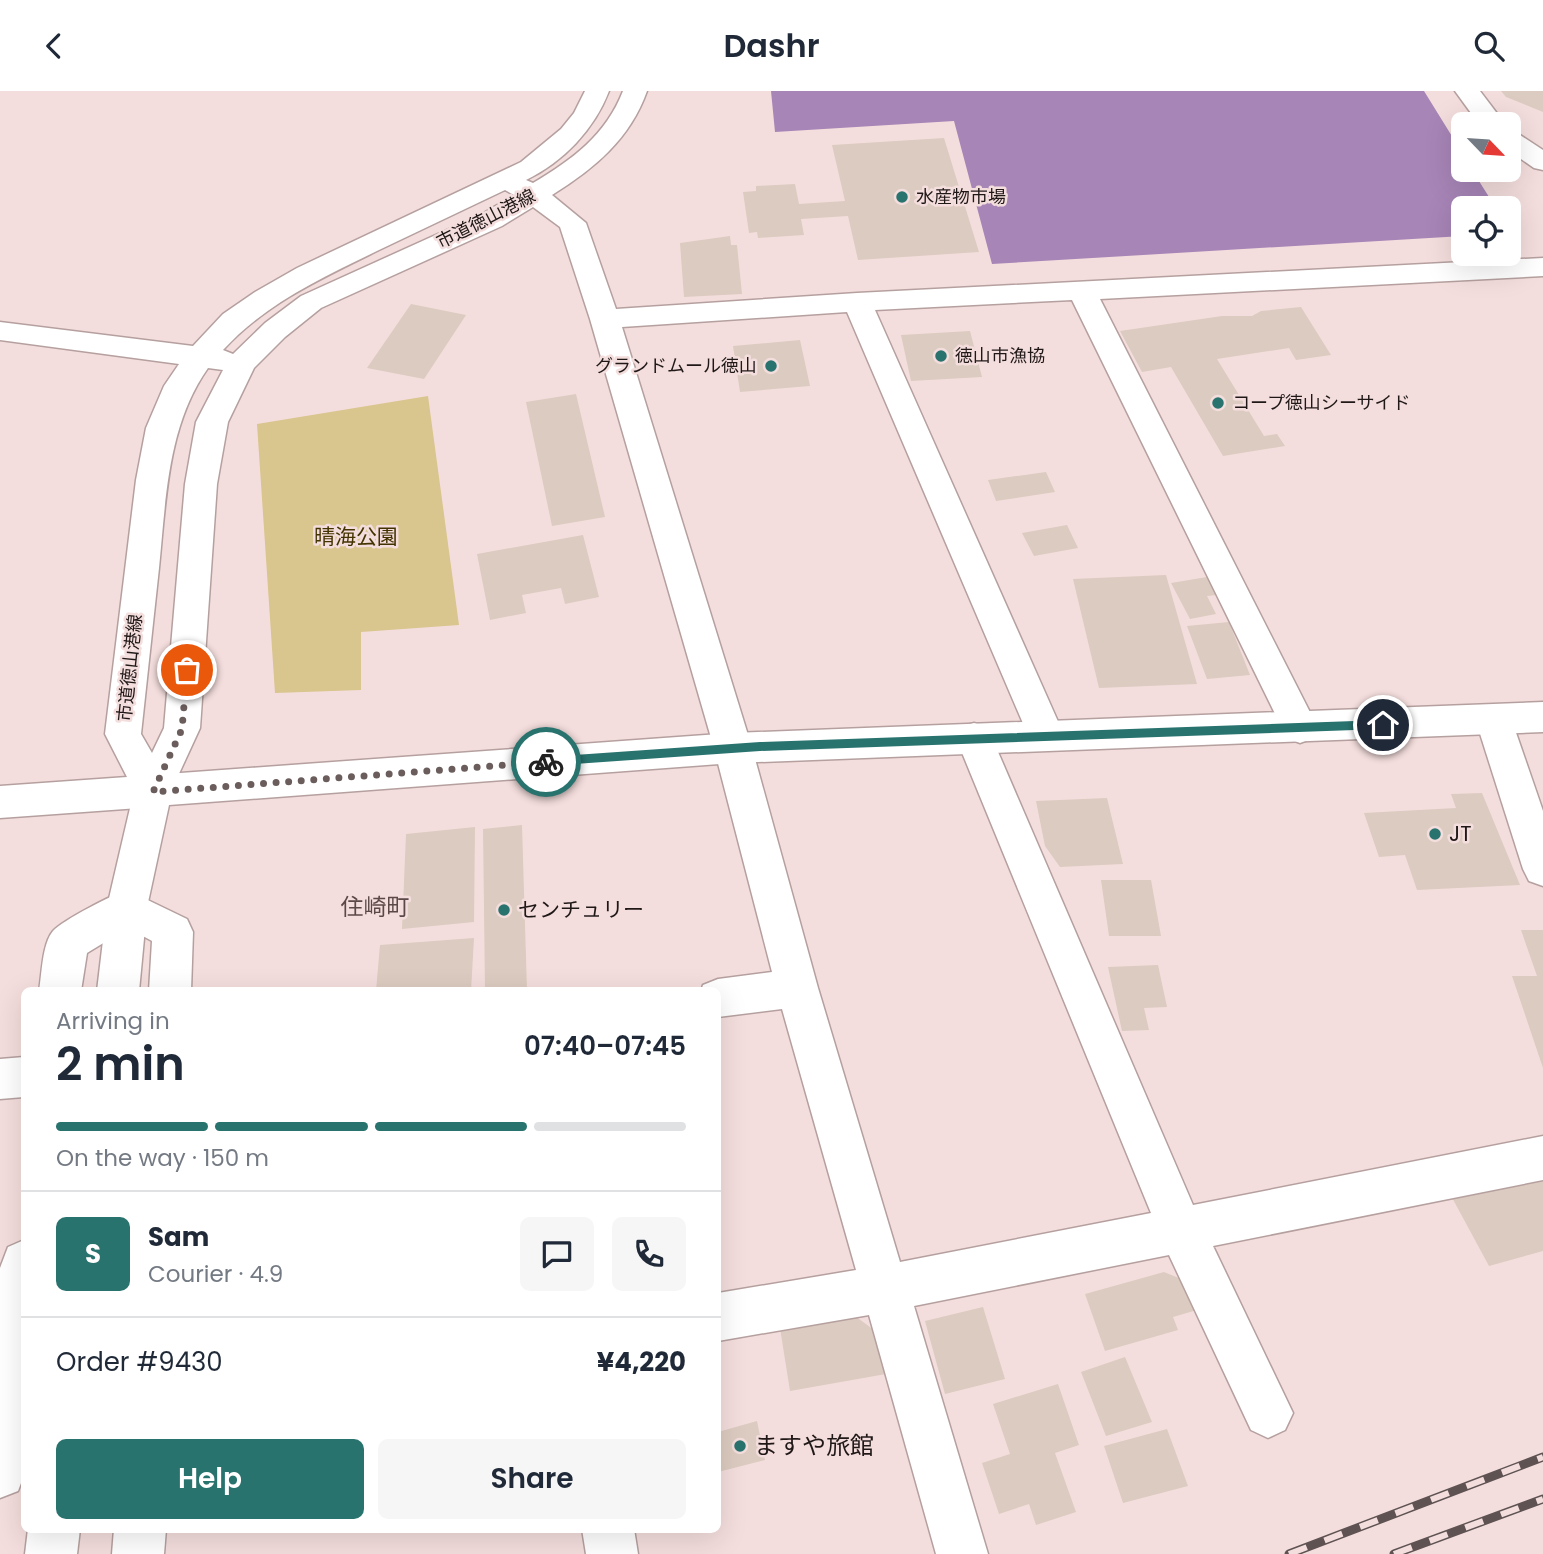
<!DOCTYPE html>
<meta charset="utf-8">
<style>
body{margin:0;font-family:Poppins,"Noto Sans JP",sans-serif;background:#f6f6f7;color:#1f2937;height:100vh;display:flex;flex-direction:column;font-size:26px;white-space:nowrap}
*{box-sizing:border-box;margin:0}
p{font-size:23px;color:#747a83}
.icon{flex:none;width:38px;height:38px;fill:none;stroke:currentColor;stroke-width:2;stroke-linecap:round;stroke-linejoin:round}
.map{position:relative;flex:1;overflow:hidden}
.side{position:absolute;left:21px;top:896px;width:700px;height:546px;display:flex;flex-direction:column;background:#fff;border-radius:10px;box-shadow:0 7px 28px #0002}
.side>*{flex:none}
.needle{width:46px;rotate:115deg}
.fabs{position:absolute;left:1451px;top:21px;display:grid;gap:14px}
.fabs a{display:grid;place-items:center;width:70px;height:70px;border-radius:10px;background:#fff;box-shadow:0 7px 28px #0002;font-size:35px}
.pin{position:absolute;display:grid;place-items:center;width:60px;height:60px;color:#fff;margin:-30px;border:4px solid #fff;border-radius:50%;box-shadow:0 2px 7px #0007}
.courier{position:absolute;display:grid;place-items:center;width:70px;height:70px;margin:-35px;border:5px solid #29736f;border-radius:50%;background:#fff;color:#222;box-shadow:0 2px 9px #0007}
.overview em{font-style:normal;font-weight:600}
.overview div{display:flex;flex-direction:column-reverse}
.overview{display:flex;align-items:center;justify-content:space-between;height:119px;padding:0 35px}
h1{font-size:46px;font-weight:600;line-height:52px}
.bar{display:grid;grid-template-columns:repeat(4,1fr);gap:10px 7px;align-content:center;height:84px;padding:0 35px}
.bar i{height:9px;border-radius:5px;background:#e0e1e3}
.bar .current{background:#29736f}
.bar p{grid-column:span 4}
.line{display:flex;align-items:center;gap:18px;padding:0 35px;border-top:2px solid #e0e1e3}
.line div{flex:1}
.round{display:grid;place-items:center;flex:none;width:74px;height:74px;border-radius:10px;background:#f6f6f7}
.cta{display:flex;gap:14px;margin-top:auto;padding:14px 35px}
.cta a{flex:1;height:80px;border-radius:10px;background:#29736f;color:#fff;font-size:28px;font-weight:600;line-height:80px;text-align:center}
.cta a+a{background:#f6f6f7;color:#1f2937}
header{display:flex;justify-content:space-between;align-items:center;height:91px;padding:0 35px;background:#fff;font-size:32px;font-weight:600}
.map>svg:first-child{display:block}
.green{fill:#d9c58e}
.water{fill:#a785b7}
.building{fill:#dccbc0}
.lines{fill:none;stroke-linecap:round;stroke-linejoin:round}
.minor-casing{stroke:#b5a09f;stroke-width:3}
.major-casing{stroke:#b5a09f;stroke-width:3}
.minor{fill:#fff;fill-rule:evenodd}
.major{fill:#fff;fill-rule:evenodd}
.rail-casing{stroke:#5e5352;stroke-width:9}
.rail{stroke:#f4dedd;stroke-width:6;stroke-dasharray:19;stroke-linecap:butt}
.route{fill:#29736f}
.done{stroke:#6a5d5c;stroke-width:7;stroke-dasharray:0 12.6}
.poi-dot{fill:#29736f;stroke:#f4dedd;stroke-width:2.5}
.labels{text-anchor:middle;stroke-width:5;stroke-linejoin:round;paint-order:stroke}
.far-poi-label{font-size:18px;fill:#1f1817;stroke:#f4dedd;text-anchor:start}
.far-street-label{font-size:18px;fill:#1f1817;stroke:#f4dedd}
.park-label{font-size:21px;fill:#433301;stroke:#f4dedd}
.poi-label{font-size:21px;fill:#1f1817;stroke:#f4dedd;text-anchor:start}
.neighbourhood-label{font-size:23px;fill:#5b4948;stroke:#f4dedd}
.near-poi-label{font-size:24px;fill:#1f1817;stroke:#f4dedd;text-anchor:start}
</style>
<header><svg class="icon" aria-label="back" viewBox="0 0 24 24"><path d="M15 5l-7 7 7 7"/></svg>Dashr<svg class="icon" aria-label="search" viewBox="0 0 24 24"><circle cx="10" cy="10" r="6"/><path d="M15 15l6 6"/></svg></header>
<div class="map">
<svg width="1543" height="1463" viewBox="0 0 1543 1463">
<rect width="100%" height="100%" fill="#f4dedd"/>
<path class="green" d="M 428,305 L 459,534 L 361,541 L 361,599 L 275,602 L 257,333 Z"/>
<path class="water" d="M 771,0 L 1424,0 L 1463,63 L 1463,79 L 1472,79 L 1496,117 L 1463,117 L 1463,145 L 992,173 L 954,30 L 775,41 Z"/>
<g class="building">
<path d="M 1501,0 L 1543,0 L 1543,21 L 1506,6 Z"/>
<path d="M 944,47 L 979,161 L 858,169 L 848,125 L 801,128 L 804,144 L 758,147 L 757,141 L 749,142 L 743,101 L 756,100 L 756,95 L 795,93 L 799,113 L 845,110 L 832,54 Z"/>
<path d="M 730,145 L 731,154 L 737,154 L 742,203 L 684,206 L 680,152 Z"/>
<path d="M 411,213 L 466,224 L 424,288 L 367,277 Z"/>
<path d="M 1301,216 L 1331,264 L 1296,269 L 1289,257 L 1217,268 L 1264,345 L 1277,343 L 1285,355 L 1223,365 L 1171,276 L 1142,281 L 1120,240 L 1222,225 L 1252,225 L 1261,220 Z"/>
<path d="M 970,240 L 982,286 L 911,290 L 901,244 Z"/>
<path d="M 800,249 L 810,295 L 740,301 L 733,255 Z"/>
<path d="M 576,303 L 605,426 L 552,435 L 526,311 Z"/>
<path d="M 1046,381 L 1055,401 L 996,410 L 988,389 Z"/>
<path d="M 1067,434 L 1078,457 L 1034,465 L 1022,442 Z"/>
<path d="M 583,444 L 599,506 L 565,513 L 561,497 L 522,504 L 526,522 L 490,529 L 477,463 Z"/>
<path d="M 1166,484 L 1197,593 L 1099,597 L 1073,488 Z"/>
<path d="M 1207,486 L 1217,504 L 1207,505 L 1216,523 L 1190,528 L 1171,492 Z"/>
<path d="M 1229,531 L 1250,584 L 1207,588 L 1187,535 Z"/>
<path d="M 1482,702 L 1520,794 L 1417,799 L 1405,764 L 1379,766 L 1364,722 L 1456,717 L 1451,703 Z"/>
<path d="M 1107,707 L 1123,773 L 1060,776 L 1045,755 L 1036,710 Z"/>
<path d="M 522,734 L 527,900 L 485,900 L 483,738 Z"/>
<path d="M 475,736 L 474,831 L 402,838 L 406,743 Z"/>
<path d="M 1101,789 L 1151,789 L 1161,845 L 1109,845 Z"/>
<path d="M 1521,839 L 1543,839 L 1543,977 L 1512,885 L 1537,885 Z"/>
<path d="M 474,847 L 471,900 L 376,900 L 380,854 Z"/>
<path d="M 1158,874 L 1167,916 L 1144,917 L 1149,939 L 1122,940 L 1108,876 Z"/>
<path d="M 1543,1074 L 1543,1160 L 1489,1175 L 1449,1101 Z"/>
<path d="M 1164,1181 L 1186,1190 L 1197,1219 L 1173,1226 L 1178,1239 L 1105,1260 L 1085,1203 Z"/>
<path d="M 983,1216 L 1005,1288 L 945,1303 L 925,1230 Z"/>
<path d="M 855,1225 L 878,1242 L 886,1283 L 790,1300 L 780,1237 Z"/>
<path d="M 1125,1266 L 1152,1331 L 1106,1345 L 1081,1281 Z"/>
<path d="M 1058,1293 L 1079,1354 L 1055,1362 L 1076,1421 L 1036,1434 L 1029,1413 L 999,1423 L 982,1372 L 1010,1363 L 993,1313 Z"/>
<path d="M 757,1330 L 765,1369 L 718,1381 L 718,1341 Z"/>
<path d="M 1167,1338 L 1188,1395 L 1123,1412 L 1104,1355 Z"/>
</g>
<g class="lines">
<g class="minor-casing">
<g id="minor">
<path d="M 585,0 L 609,0 C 594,39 563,71 526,89 L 533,92 C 572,69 606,44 623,0 L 647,0 C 630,48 594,78 552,104 L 586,132 L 616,218 L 857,202 L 1543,167 L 1543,185 L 1100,208 L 1318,637 L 1313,647 L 1300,652 L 1287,647 L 1282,637 L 1072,209 L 875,219 L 1064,644 L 1059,654 L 1046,659 L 1033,654 L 1028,644 L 847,221 L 622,236 L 752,657 L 818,897 L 900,1171 L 1151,1122 L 956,647 L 961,636 L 974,632 L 987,636 L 992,647 L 1193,1114 L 1543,1045 L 1543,1089 L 1213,1155 L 1293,1322 L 1285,1339 L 1268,1347 L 1251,1339 L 1169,1164 L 914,1215 L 988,1463 L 936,1463 L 869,1224 L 718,1250 L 718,1202 L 856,1179 L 782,918 L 718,926 L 718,900 L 701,900 L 703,894 L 718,888 L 772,881 L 714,657 L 590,228 L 560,136 L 533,116 L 502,135 L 321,217 L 285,246 L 254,277 L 228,331 L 217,393 L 200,637 L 166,711 L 153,716 L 0,727 L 0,695 L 127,686 L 105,643 L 136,389 L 146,337 L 164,295 L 179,273 L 0,249 L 0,231 L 193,255 L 223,223 L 255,201 L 297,177 L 521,71 L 561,38 L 574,22 ZM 505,99 L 514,104 L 482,123 L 301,205 L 265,232 L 233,263 L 223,259 C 266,212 322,187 379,159 C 421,139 463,119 505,99 ZM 208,277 L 223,279 L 196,331 L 185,393 L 164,637 L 152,662 L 141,643 C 147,587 153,532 159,477 C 166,409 167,335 208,277 Z"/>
<path d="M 1455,0 L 1480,0 L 1505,33 L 1479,33 Z"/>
<path d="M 1508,39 L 1517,42 L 1543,59 L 1543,79 L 1534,77 L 1508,59 Z"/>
<path d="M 1494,615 L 1507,620 L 1512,630 L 1543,720 L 1543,795 L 1529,790 L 1523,778 L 1476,630 L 1481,620 Z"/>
<path d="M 127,799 L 187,828 L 193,841 L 191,900 L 149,900 L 152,850 L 128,837 L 87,862 L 81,900 L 39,900 C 42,883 42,853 53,840 C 63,829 112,804 127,799 Z"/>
<path d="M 24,966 L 24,1006 L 0,1008 L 0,968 Z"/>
<path d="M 24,1149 L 24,1384 L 18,1400 L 0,1407 L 0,1177 L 8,1156 Z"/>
<path d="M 114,1438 L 166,1438 L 164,1463 L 112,1463 Z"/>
<path d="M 582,1438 L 634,1438 L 638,1463 L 586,1463 Z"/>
</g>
</g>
<g class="major-casing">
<g id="major">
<path d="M 1543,611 L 1543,641 L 733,672 L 169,714 L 147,816 L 139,900 L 97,900 L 107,816 L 134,700 L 140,689 L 153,684 L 733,642 Z"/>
<path d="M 28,1438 L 80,1438 L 77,1463 L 25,1463 Z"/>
</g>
</g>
<use href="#minor" class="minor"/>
<use href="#major" class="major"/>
<g class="rail-casing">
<g id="rail">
<path d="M 1289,1463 L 1543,1366"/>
<path d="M 1394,1463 L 1543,1408"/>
</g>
</g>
<use href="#rail" class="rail"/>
</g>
<path class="route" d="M 1383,629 L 1389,634 L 1383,638 L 760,660 L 546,675 L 540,671 L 546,666 L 760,651 Z"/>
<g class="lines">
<path class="done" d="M 187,579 L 182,638 L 153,701 L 546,671"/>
</g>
<g class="poi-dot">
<circle cx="902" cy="106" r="7"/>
<circle cx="941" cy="265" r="7"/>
<circle cx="771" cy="275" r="7"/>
<circle cx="1218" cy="312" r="7"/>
<circle cx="1435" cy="743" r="7"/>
<circle cx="504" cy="819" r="7"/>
<circle cx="740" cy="1355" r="7"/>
</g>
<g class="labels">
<g class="far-poi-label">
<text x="916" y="112">水産物市場</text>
<text x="955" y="271">徳山市漁協</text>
<text x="757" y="281" text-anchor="end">グランドムール徳山</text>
<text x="1232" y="318">コープ徳山シーサイド</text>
</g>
<g class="far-street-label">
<text transform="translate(486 128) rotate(-27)" y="6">市道徳山港線</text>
<text transform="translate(130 577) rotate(-84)" y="6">市道徳山港線</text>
</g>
<g class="park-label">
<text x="356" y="453">晴海公園</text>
</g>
<g class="poi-label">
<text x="1449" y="750">JT</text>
<text x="518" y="826">センチュリー</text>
</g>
<g class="neighbourhood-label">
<text x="375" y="824">住崎町</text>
</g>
<g class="near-poi-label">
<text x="754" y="1363">ますや旅館</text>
</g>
</g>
</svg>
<div class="fabs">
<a><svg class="needle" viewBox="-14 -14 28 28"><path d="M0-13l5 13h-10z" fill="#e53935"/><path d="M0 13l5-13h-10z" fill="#747a83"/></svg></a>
<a><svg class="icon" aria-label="locate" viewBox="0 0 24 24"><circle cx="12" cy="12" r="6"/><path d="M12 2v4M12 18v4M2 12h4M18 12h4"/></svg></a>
</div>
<div class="pin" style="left:187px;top:579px;background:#ea580c"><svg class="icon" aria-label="bag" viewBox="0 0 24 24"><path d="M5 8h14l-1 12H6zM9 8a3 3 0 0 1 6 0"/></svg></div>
<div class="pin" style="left:1383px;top:634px;background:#1f2937"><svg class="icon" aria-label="home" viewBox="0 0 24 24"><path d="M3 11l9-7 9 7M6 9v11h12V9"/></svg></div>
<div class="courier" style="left:546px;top:671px"><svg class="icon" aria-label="bike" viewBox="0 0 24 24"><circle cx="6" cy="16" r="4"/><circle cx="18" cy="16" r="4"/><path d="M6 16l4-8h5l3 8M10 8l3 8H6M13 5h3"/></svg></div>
<section class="side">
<div class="overview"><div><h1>2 min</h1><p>Arriving in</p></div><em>07:40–07:45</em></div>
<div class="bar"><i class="current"></i><i class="current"></i><i class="current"></i><i></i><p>On the way · 150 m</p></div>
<div class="line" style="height:126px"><b class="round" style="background:#29736f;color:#fff">S</b><div><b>Sam</b><p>Courier · 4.9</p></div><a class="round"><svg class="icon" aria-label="chat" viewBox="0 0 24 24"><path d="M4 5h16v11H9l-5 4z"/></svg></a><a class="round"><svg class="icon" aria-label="phone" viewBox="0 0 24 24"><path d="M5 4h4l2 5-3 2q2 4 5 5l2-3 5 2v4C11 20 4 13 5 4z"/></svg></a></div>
<div class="line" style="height:91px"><div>Order #9430</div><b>¥4,220</b></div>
<div class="cta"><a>Help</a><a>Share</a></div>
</section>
</div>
